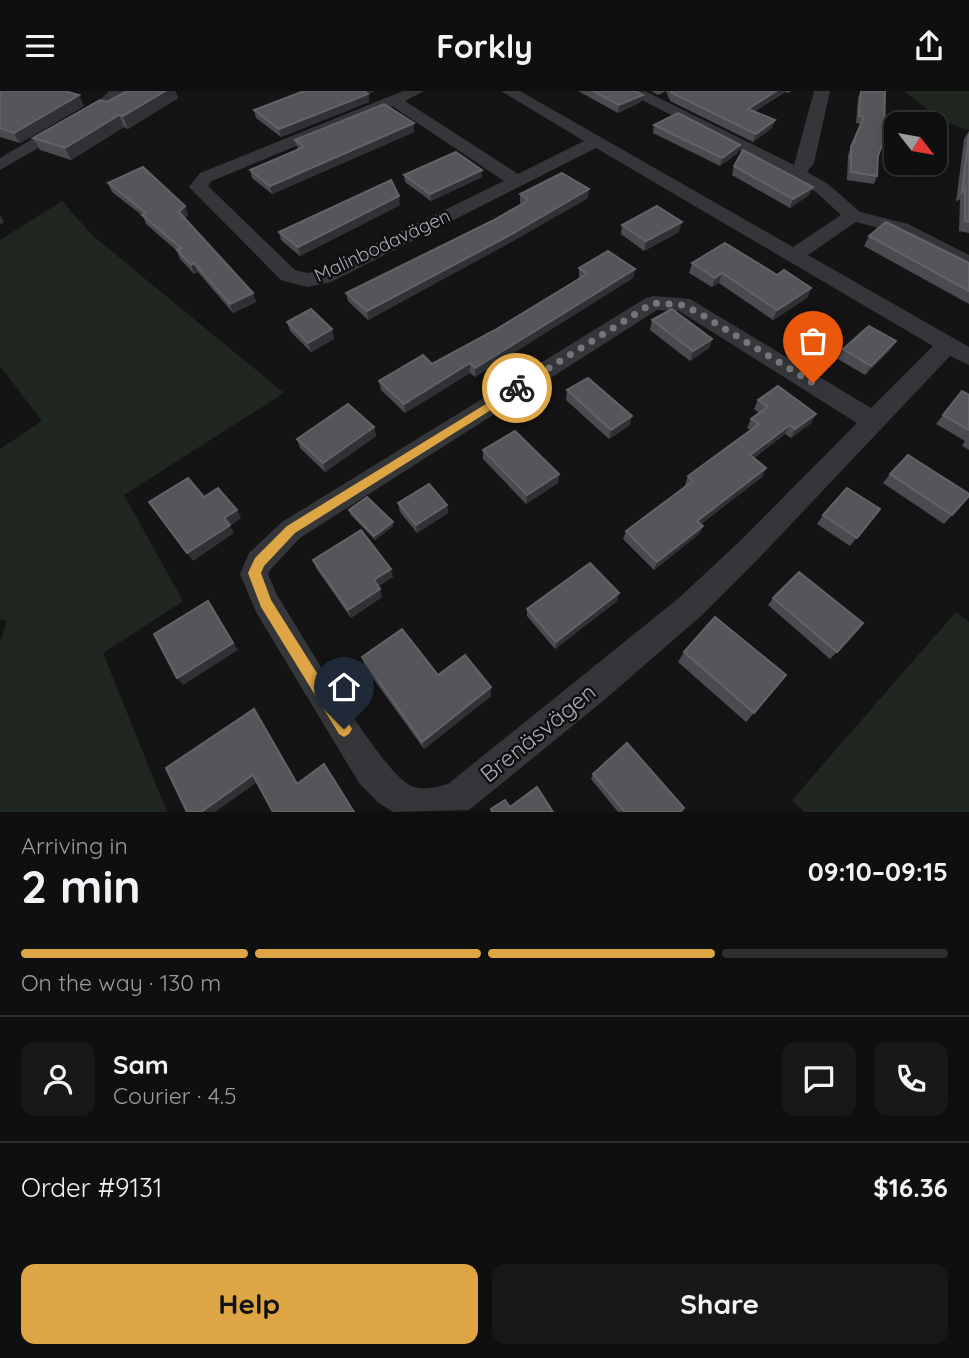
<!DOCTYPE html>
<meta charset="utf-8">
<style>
body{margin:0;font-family:Quicksand,sans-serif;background:#181819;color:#f1f3f6;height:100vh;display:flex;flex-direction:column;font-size:26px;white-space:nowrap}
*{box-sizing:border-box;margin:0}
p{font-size:23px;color:#9b9c9f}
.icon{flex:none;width:38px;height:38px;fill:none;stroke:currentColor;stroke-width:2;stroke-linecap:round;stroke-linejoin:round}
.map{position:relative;height:721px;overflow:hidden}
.details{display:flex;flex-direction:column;background:#0f0f10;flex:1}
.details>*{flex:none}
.needle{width:46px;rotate:121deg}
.buttons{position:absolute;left:884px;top:21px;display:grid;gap:14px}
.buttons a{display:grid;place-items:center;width:63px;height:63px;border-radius:14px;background:#0f0f10;box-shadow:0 4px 18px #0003,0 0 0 2px #2f2f30;font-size:35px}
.pin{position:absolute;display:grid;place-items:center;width:60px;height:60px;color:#fff;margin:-72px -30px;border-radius:50% 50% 50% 0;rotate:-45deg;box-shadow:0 0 7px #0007}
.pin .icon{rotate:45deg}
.courier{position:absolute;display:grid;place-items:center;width:70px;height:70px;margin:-35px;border:5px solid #dda544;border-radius:50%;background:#fff;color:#222;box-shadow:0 2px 9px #0007}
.head em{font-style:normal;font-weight:800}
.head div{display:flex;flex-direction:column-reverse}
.head{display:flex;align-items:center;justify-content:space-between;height:119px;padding:0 21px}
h1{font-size:46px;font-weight:800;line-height:52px}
.bar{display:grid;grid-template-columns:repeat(4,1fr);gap:10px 7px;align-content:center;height:84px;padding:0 21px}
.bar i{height:9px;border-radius:5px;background:#2f2f30}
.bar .selected{background:#dda544}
.bar p{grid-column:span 4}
.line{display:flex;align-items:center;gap:18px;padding:0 21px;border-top:2px solid #2f2f30}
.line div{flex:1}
.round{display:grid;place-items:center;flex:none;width:74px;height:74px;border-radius:14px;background:#181819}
.button{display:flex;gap:14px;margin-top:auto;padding:14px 21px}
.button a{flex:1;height:80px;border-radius:14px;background:#dda544;color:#111;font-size:28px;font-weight:800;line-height:80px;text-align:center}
.button a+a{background:#181819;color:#f1f3f6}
header{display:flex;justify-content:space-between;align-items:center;height:91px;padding:0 21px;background:#0f0f10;font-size:32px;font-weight:800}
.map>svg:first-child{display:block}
.green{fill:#202721}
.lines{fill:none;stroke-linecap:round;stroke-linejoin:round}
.minor{fill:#353639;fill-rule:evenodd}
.wall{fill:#4a4b50}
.shaded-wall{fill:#303134}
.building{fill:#54565a;stroke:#616368;stroke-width:2}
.route{fill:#dda544}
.done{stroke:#74767c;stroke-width:7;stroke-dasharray:0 12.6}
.labels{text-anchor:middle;stroke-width:5;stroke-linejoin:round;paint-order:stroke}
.far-street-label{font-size:19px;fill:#a7abb4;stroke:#0f0f10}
.street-label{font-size:23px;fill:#a7abb4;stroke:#0f0f10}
</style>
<header><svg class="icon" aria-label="menu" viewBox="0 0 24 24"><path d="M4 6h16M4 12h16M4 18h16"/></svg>Forkly<svg class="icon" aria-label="share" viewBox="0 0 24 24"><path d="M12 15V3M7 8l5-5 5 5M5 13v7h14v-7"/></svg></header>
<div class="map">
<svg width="969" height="721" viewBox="0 0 969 721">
<rect width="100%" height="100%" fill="#141415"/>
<g class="green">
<path d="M 904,0 L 969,0 L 969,39 L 944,31 Z"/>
<path d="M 62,110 L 93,145 L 284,302 L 124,404 L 183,510 L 103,562 L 167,721 L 0,721 L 0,552 L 7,530 L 0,528 L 0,358 L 42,330 L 0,275 L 0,149 Z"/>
<path d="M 956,521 L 969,531 L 969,721 L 805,721 L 792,709 Z"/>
</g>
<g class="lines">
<g class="minor">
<path d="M 109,0 L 125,0 L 114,13 L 0,79 L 0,67 L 102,7 Z"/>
<path d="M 403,0 L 424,0 L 405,10 L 518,83 L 584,50 L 501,0 L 520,0 L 793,156 L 841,124 L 816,101 L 790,86 L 625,0 L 645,0 L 794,74 L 814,0 L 830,0 L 814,72 L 807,81 L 828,93 L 860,121 L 908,133 L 969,164 L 969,178 L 894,141 L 856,131 L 808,164 L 969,256 L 969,274 L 950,265 L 760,466 L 701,525 L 603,610 L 469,719 L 393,721 L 379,712 L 359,692 L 256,521 L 240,483 L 249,462 L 282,431 L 646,207 L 653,205 L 690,208 L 871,317 L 933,255 L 596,57 L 331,191 L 307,196 L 281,189 L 189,96 L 200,82 ZM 392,15 L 504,90 L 319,180 L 307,182 L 295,179 L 208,95 L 212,90 ZM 657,219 L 679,220 L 857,332 L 741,449 L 680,506 L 448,693 C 437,696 422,700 411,695 C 380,680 300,540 277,504 L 268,483 L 270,479 L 300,447 Z"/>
</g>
</g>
<g class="wall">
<path d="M 0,0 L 84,15 L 20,52 L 0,46 Z"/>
<path d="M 127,0 L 175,0 L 178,7 L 128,38 L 124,36 L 71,69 L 40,59 L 33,47 L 107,11 Z"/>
<path d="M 304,0 L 375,0 L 368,3 L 369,11 L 281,46 L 256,27 L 254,19 Z"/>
<path d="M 578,0 L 635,0 L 643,4 L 641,11 L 618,22 Z"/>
<path d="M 651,0 L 792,0 L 788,2 L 785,1 L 754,21 L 775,29 L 772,37 L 753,51 L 670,10 L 666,0 L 658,4 Z"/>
<path d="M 861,0 L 878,65 L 877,85 L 874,93 L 847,89 L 848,64 L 860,33 L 856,32 L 858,7 Z"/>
<path d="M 654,34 L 738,62 L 720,75 L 653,42 Z"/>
<path d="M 969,40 L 969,142 L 959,140 L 960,108 L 956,111 L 964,48 Z"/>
<path d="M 414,41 L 272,103 L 252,87 L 250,79 L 298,59 L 295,49 Z"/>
<path d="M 734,75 L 813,96 L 809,104 L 790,117 L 732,84 Z"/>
<path d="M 404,84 L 482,86 L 431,110 L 405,91 Z"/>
<path d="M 108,92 L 185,115 L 188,124 L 185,127 L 253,202 L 256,211 L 233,222 L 198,181 L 194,183 L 180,168 L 177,160 L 146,133 L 143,125 L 112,101 Z"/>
<path d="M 520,103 L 588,107 L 511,151 L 368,229 L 348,210 L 346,202 L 492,130 L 522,113 L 520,112 Z"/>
<path d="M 400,114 L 300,165 L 281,149 L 279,141 Z"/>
<path d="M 622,134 L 679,141 L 644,160 L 621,143 Z"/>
<path d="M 869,145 L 969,172 L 969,213 L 864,155 Z"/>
<path d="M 692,172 L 777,184 L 811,197 L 807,207 L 773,229 L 719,192 L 712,196 L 689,182 Z"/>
<path d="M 579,177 L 635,178 L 633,187 L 475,286 L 470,282 L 405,322 L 381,299 L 379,290 L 432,273 L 495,239 L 579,188 Z"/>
<path d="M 652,229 L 712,248 L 709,257 L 690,270 L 650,239 Z"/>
<path d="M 287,231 L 332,238 L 334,248 L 311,261 L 290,240 Z"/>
<path d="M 843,258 L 890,259 L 865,284 L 838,268 Z"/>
<path d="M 567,299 L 630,334 L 609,348 L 566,309 Z"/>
<path d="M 962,300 L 969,304 L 969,359 L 962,355 L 965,350 L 936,333 Z"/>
<path d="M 758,309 L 816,323 L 811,332 L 791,347 L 785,343 L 754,367 L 766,377 L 762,386 L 701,433 L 699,443 L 654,479 L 623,448 L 626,440 L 686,395 L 685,394 L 688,385 L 751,339 L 747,337 L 751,328 L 759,322 L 754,318 Z"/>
<path d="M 374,336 L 376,345 L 325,381 L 300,357 L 297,348 Z"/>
<path d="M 483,359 L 559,383 L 558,392 L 526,413 L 483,368 Z"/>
<path d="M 890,383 L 952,424 L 944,433 L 883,392 Z"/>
<path d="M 398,412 L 447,414 L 448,422 L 417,442 L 400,421 Z"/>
<path d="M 880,418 L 850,455 L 817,433 L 823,424 Z"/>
<path d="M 349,419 L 393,435 L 375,449 L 351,424 Z"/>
<path d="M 313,469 L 393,486 L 378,495 L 380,498 L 382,506 L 351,527 L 316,477 Z"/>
<path d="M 619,502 L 617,510 L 555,558 L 527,525 L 527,518 Z"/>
<path d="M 773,507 L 837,561 L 830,568 L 768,514 Z"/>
<path d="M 684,561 L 754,622 L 746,631 L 678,571 Z"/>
<path d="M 362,566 L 491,596 L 491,605 L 424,658 L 365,576 Z"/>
<path d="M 593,683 L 680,721 L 618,721 L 591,688 Z"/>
</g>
<g class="shaded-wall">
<path d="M 165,0 L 175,0 L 178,7 L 128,38 L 123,25 Z"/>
<path d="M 360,0 L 375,0 L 368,3 L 369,11 L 281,46 L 279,38 Z"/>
<path d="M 776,0 L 785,0 L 746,26 L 748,18 Z"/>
<path d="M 79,4 L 84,15 L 20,52 L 14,42 Z"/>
<path d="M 643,4 L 641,11 L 618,22 L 619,14 Z"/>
<path d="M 119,24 L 124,36 L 71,69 L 65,57 Z"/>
<path d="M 775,29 L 772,37 L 753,51 L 756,43 Z"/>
<path d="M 414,32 L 414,41 L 272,103 L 270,95 Z"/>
<path d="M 740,54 L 738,62 L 720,75 L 722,67 Z"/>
<path d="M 482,79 L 482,86 L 431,110 L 430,103 Z"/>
<path d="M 813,96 L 809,104 L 790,117 L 793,108 Z"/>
<path d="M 589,98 L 588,107 L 511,151 L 368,229 L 367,220 Z"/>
<path d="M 399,105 L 400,114 L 300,165 L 298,156 Z"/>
<path d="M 185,115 L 188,124 L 182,130 L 179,121 Z"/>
<path d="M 0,124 L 4,131 L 0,133 Z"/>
<path d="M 682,131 L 679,141 L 644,160 L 646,150 Z"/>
<path d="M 194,172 L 198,181 L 194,183 L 191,174 Z"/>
<path d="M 635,178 L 633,187 L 475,286 L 475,277 Z"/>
<path d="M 722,182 L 719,192 L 712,196 L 715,187 Z"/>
<path d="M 811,197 L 807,207 L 773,229 L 777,219 Z"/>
<path d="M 253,202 L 256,211 L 233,222 L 230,213 Z"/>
<path d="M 332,238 L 334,248 L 311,261 L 308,252 Z"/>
<path d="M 712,248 L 709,257 L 690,270 L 693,260 Z"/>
<path d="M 896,250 L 890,259 L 865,284 L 871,275 Z"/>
<path d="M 470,272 L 470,282 L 405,322 L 404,313 Z"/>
<path d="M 816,323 L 811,332 L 791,347 L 795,338 Z"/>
<path d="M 632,325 L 630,334 L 609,348 L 611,339 Z"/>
<path d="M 790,334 L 785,343 L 746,373 L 750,364 Z"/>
<path d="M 374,336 L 376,345 L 325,381 L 323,372 Z"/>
<path d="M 766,377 L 762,386 L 694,438 L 697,430 Z"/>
<path d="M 559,383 L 558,392 L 526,413 L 527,404 Z"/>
<path d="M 447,414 L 448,422 L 417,442 L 416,434 Z"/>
<path d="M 237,419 L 241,427 L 230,435 L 234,442 L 193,470 L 187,462 L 224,427 Z"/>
<path d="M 393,431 L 393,435 L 375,449 L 374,445 Z"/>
<path d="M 703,435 L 699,443 L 654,479 L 657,471 Z"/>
<path d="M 391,478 L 393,486 L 376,497 L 374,489 Z"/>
<path d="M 380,498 L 382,506 L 351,527 L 348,519 Z"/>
<path d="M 619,502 L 617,510 L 555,558 L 556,551 Z"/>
<path d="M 208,510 L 238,559 L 183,594 L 177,587 Z"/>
<path d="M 491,596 L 491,605 L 424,658 L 422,651 Z"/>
<path d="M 254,618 L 259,625 L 302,699 L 297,693 Z"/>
<path d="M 253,684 L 259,690 L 215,721 L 201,721 Z"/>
</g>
<g class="building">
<path d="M 0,0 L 65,0 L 79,4 L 14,42 L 0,37 Z"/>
<path d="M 127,0 L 165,0 L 123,25 L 119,24 L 65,57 L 33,47 L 100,9 L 107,11 Z"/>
<path d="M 304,0 L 364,0 L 368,3 L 279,38 L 254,19 Z"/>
<path d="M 593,0 L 635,0 L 643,4 L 619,14 Z"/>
<path d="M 671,0 L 776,0 L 748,18 L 775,29 L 756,43 L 672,2 Z"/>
<path d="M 861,0 L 873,1 L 874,0 L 885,0 L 884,49 L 878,65 L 877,85 L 851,81 L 851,56 L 864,26 L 859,25 Z"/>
<path d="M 384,13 L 414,32 L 270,95 L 250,79 L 304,56 L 295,49 Z"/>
<path d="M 678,22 L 740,54 L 722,67 L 654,34 Z"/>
<path d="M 969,43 L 969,131 L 965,130 L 965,98 L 962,101 Z"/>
<path d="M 743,59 L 813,96 L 793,108 L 734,75 Z"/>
<path d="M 456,61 L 482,79 L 430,103 L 404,84 Z"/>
<path d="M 143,76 L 185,115 L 179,121 L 253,202 L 230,213 L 194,172 L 191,174 L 177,159 L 181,157 L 142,124 L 146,122 L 108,92 Z"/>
<path d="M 562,82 L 589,98 L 512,143 L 367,220 L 346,202 L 492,130 L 529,109 L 520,103 Z"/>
<path d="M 391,89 L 399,105 L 298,156 L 279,141 Z"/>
<path d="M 657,115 L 682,131 L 646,150 L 622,134 Z"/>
<path d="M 886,131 L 969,172 L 969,200 L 869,145 Z"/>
<path d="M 725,152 L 777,184 L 784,179 L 811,197 L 777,219 L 722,182 L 715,187 L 692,172 Z"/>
<path d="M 608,160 L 635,178 L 475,277 L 470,272 L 404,313 L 379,290 L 423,264 L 432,273 L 495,239 L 587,183 L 579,177 Z"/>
<path d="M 311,218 L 332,238 L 308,252 L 287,231 Z"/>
<path d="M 672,218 L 712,248 L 693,260 L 652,229 Z"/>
<path d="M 869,235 L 896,250 L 871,275 L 843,258 Z"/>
<path d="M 588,287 L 632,325 L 611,339 L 567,299 Z"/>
<path d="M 778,295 L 816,323 L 795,338 L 790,334 L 750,364 L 766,377 L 697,430 L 703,435 L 657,471 L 626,440 L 693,390 L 688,385 L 759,333 L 751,328 L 768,316 L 758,309 Z"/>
<path d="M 962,300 L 969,304 L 969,339 L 943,324 Z"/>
<path d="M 348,313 L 374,336 L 323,372 L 297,348 Z"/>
<path d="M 515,340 L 559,383 L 527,404 L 483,359 Z"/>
<path d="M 908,364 L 969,403 L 969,405 L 952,424 L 890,383 Z"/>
<path d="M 188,387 L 204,406 L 218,397 L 237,419 L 224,427 L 230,434 L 187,462 L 149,411 Z"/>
<path d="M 429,393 L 447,414 L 416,434 L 398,412 Z"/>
<path d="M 847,397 L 880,418 L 857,447 L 823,424 Z"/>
<path d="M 367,406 L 393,431 L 374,445 L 349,419 Z"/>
<path d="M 361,439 L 391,478 L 374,489 L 380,498 L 348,519 L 313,469 Z"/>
<path d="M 590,472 L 619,502 L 556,551 L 527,518 Z"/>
<path d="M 799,481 L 863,532 L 837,561 L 773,507 Z"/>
<path d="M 208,510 L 233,552 L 177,587 L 154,543 Z"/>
<path d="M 715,526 L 786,584 L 754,622 L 684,561 Z"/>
<path d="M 402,538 L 438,584 L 465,564 L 491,596 L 422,651 L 362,566 Z"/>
<path d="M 254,618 L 297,693 L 324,673 L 354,721 L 273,721 L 253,684 L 201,721 L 187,721 L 166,677 Z"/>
<path d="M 627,652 L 684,717 L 680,721 L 625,721 L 593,683 Z"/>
<path d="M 537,696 L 553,721 L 492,721 L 491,718 L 505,709 L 510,716 Z"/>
</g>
<path class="route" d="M 517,294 L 521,295 L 521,300 L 295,442 L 264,475 L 261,482 L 271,509 L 349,633 L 352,638 L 349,643 L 344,646 L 339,643 L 261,516 L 248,482 L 255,467 L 287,435 Z"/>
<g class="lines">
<path class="done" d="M 517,297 L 653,212 L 683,214 L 699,222 L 813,292"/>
</g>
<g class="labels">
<g class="far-street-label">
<text transform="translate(382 154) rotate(-25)" y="7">Malinbodavägen</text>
</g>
<g class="street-label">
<text transform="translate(538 642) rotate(-39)" y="8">Brenäsvägen</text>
</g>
</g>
</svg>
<div class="buttons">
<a><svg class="needle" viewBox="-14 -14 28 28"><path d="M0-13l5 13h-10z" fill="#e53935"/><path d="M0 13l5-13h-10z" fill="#9b9c9f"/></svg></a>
</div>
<div class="pin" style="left:813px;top:292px;background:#ea580c"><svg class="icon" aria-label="bag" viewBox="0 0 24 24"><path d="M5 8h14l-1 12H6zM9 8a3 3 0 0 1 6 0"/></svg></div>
<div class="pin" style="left:344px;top:638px;background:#1f2937"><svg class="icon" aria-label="home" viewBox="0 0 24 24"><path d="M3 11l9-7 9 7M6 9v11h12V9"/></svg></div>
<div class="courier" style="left:517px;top:297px"><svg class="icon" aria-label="bike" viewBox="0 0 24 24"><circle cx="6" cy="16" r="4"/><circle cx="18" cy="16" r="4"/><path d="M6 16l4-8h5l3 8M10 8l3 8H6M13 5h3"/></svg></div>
</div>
<section class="details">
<div class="head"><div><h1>2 min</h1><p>Arriving in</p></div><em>09:10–09:15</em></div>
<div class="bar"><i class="selected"></i><i class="selected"></i><i class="selected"></i><i></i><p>On the way · 130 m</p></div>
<div class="line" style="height:126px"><a class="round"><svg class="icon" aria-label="person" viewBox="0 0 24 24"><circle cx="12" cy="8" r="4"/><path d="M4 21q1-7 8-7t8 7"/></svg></a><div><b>Sam</b><p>Courier · 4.5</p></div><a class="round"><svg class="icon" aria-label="chat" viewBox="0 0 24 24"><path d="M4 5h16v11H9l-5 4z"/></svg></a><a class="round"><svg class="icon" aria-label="phone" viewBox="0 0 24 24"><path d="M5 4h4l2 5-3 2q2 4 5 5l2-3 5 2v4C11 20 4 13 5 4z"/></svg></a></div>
<div class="line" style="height:91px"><div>Order #9131</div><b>$16.36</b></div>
<div class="button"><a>Help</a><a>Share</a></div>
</section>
